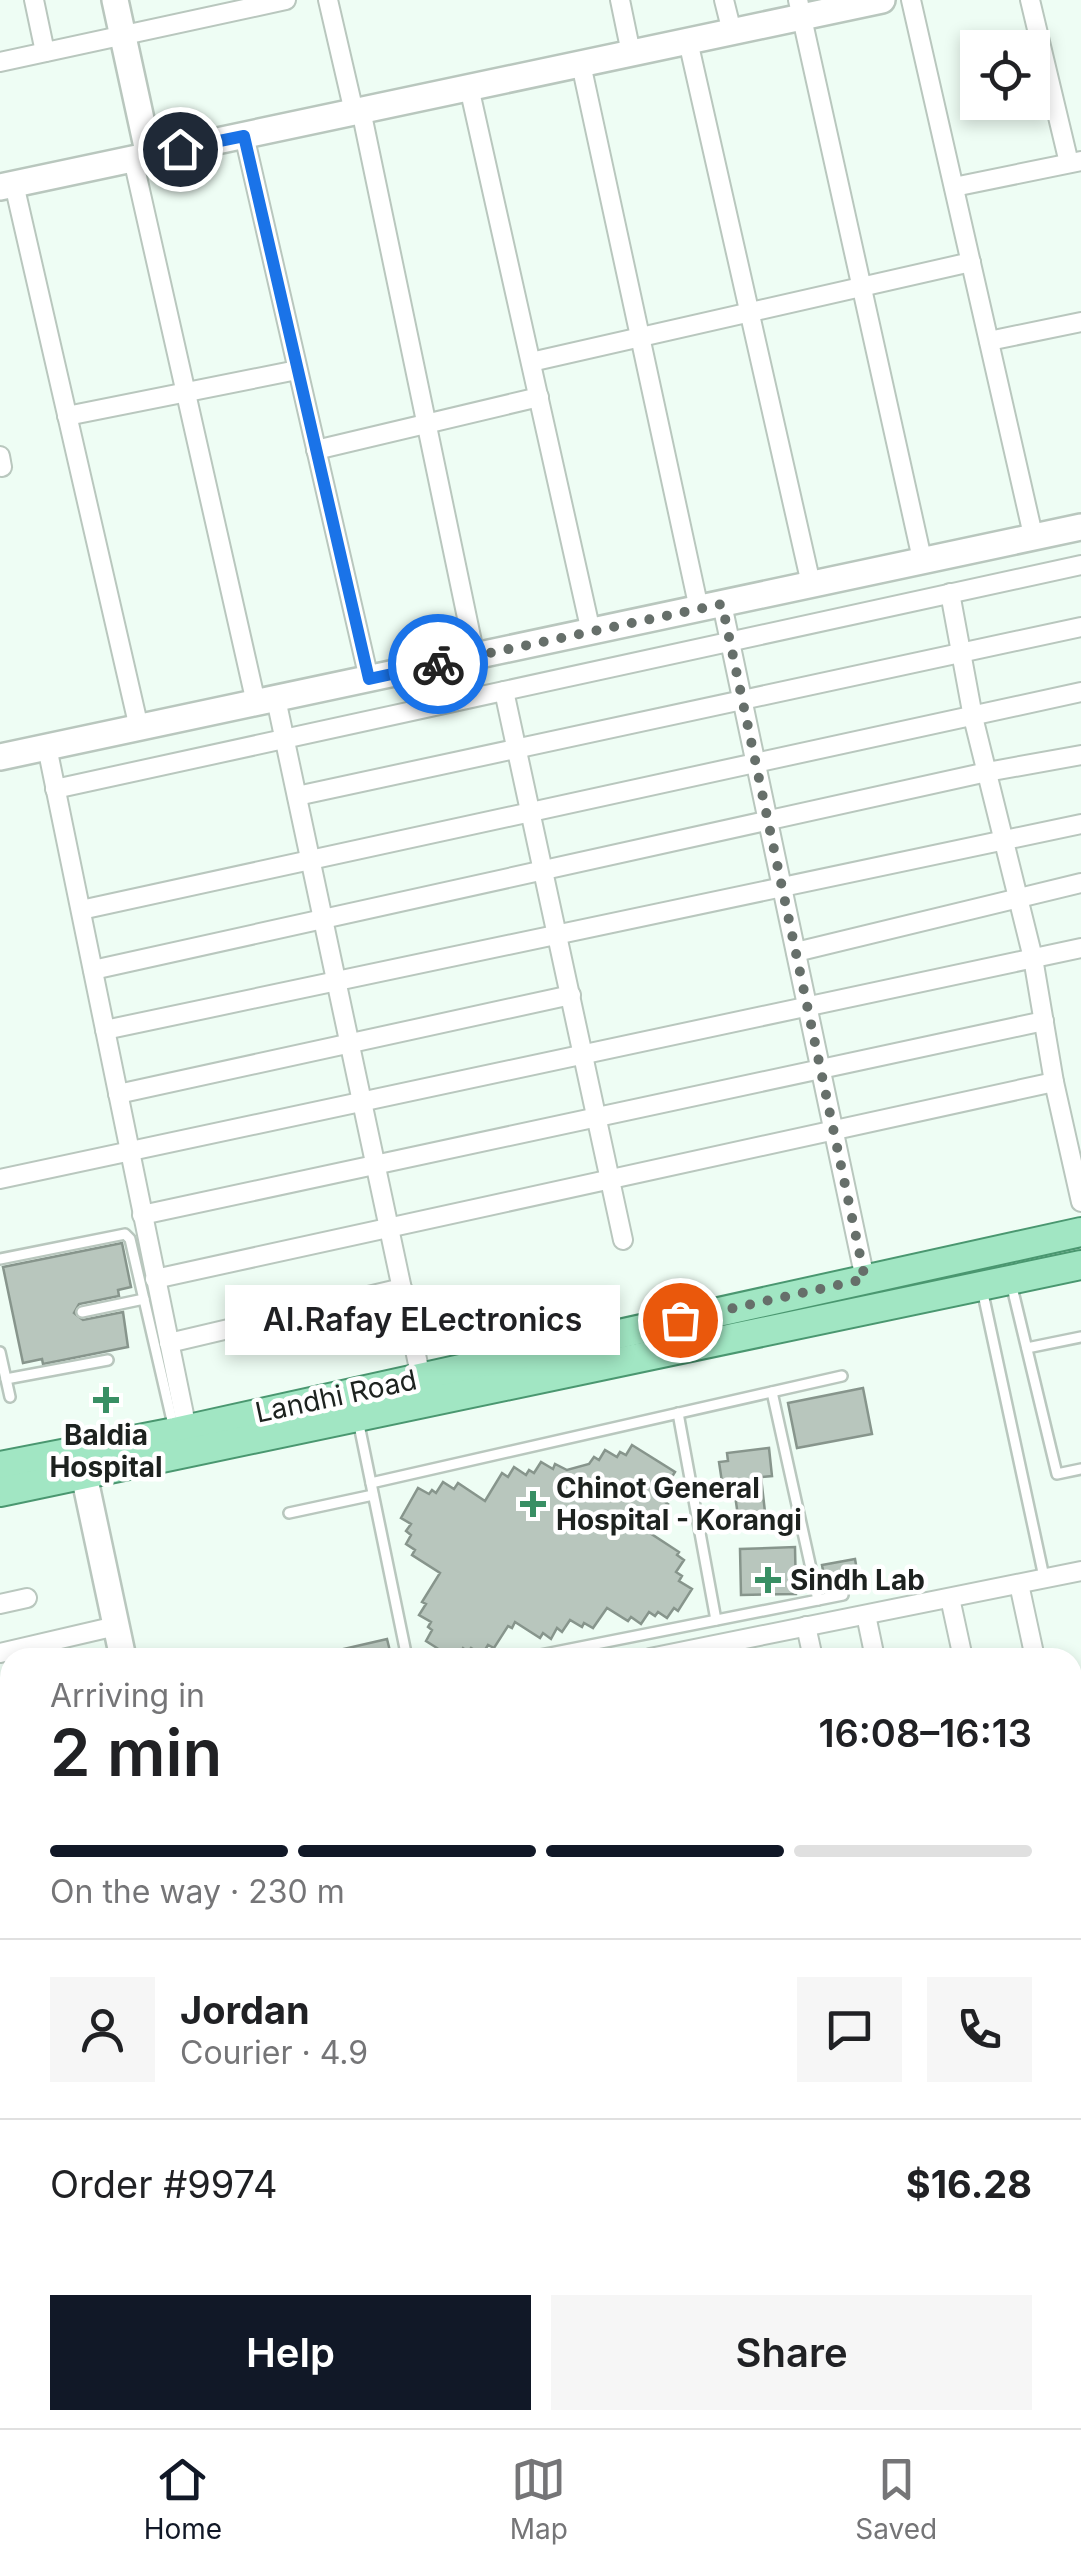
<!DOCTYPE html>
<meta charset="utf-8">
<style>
body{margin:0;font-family:Inter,sans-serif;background:#f6f6f6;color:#202124;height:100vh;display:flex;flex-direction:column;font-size:38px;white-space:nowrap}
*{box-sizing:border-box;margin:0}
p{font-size:32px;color:#757577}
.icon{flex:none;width:55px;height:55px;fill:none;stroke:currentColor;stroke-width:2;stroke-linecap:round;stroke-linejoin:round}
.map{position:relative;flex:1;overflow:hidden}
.side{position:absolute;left:0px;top:1648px;width:1082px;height:782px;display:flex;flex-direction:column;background:#fff;border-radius:30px 30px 0 0;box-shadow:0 5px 15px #0003}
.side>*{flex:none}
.controls{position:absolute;left:960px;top:30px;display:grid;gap:20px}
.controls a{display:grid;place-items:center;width:90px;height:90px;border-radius:0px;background:#fff;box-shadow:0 5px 15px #0003;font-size:50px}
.pin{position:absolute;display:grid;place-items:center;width:85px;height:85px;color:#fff;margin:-42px;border:5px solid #fff;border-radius:50%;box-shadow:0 2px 10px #0007}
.courier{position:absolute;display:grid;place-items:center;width:100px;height:100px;margin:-50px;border:8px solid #1a73e8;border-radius:50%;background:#fff;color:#222;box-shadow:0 2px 12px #0007}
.bubble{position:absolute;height:70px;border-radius:0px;background:#fff;box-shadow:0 5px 15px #0003;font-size:32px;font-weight:600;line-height:70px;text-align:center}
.head em{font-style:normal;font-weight:600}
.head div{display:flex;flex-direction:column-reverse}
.head{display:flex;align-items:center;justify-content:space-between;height:170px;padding:0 50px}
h1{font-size:65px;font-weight:600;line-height:75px}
.bar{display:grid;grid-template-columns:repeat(4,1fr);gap:15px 10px;align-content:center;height:120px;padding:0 50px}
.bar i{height:12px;border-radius:8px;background:#e0e0e0}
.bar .selected{background:#111827}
.bar p{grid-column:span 4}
.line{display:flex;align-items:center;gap:25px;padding:0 50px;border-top:2px solid #e0e0e0}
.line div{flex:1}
.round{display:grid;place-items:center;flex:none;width:105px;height:105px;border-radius:0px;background:#f6f6f6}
.cta{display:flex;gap:20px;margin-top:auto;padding:20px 50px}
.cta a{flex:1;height:115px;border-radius:0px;background:#111827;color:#fff;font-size:40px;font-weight:600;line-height:115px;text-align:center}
.cta a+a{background:#f6f6f6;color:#202124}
.dock{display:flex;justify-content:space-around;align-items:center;height:140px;border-top:2px solid #e0e0e0;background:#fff;font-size:28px;color:#757577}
.dock a{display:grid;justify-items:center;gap:5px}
.dock .selected{color:#111827}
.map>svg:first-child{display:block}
.building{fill:#b8c6bd;stroke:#87958c;stroke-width:2.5}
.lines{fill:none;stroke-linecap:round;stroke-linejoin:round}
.lane-casing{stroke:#b9c7be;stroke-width:14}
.street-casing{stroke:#b9c7be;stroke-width:22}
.secondary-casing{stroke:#b9c7be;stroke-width:30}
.primary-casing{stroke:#4a9770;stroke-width:32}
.lane{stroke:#fff;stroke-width:9}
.street{stroke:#fff;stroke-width:18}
.secondary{stroke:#fff;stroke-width:25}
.primary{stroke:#a1e6c3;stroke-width:28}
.done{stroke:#666f6a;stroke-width:10;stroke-dasharray:0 18}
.route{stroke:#1a73e8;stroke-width:12}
.poi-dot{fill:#388f64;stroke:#fff;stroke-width:4}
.labels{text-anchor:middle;stroke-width:9;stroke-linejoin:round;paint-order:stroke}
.street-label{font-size:28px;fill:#1d221f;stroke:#fff}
.poi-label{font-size:28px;font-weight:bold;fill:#1d221f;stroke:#fff;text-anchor:start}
</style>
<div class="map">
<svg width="1081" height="2428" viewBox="0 0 1081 2428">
<rect width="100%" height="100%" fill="#eefdf4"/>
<g class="building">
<path d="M 122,1243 L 131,1287 L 118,1290 L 119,1296 L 79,1304 L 74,1313 L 83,1320 L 123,1312 L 128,1347 L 43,1364 L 42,1359 L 23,1363 L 3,1267 Z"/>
<path d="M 863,1388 L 872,1434 L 797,1448 L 788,1403 Z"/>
<path d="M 632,1445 L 675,1472 L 659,1498 L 668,1504 L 650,1533 L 679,1552 L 677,1555 L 684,1560 L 676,1572 L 682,1576 L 679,1581 L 692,1589 L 678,1611 L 674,1608 L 667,1618 L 658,1612 L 655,1616 L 649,1612 L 641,1624 L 631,1617 L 628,1621 L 607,1608 L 593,1628 L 584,1623 L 582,1627 L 570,1620 L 562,1632 L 557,1628 L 551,1639 L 543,1633 L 540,1638 L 515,1622 L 512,1628 L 508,1626 L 494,1648 L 488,1645 L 482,1655 L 471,1648 L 468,1652 L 463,1648 L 457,1658 L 444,1658 L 435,1651 L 437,1648 L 426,1641 L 432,1630 L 428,1627 L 431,1622 L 419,1615 L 426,1604 L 422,1602 L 440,1573 L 412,1555 L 415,1550 L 406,1544 L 411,1535 L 406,1531 L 411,1524 L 401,1518 L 418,1488 L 429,1494 L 432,1490 L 436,1493 L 443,1482 L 454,1489 L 458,1483 L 485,1501 L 502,1473 L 508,1477 L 514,1467 L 526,1475 L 529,1470 L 534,1473 L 541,1462 L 553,1469 L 555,1464 L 567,1470 L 589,1464 L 594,1457 L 599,1460 L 605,1450 L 617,1457 L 620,1452 L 626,1455 Z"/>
<path d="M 769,1448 L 772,1476 L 761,1477 L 765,1512 L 738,1516 L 733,1481 L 722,1482 L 719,1462 L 728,1461 L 727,1453 Z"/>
<path d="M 795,1547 L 796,1594 L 741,1595 L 740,1549 Z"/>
<path d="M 855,1559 L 859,1582 L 826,1587 L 822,1565 Z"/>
<path d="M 387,1639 L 391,1655 L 336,1658 L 335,1651 Z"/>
</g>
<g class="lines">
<g class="lane-casing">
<g id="lane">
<path d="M 0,1259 L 125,1234 L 130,1239 L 174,1429"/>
<path d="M 1011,1283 L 1057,1474 L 1081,1469"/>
<path d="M 982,1289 L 1044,1577"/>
<path d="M 82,1312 L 144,1299"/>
<path d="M 1027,1348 L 1081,1337"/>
<path d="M 0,1352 L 10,1397"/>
<path d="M 6,1379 L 108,1360"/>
<path d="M 772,1392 L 818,1600"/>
<path d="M 678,1413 L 716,1620"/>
<path d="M 358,1420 L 407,1658"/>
<path d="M 371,1483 L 842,1376"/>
<path d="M 289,1513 L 373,1495"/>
<path d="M 525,1658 L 843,1595"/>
</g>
</g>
<g class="street-casing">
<g id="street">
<path d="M 34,0 L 45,52"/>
<path d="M 328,0 L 354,112"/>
<path d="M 620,0 L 631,53"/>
<path d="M 724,0 L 732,32"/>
<path d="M 798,0 L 922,559"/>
<path d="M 911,0 L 1033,535"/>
<path d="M 1030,0 L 1069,163"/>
<path d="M 688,41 L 811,584"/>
<path d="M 0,62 L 286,0"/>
<path d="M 581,64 L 699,609"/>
<path d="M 469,87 L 591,632"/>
<path d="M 361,110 L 475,656"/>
<path d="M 244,135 L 369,679"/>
<path d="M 133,159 L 256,703"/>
<path d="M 14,184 L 139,728"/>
<path d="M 954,187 L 1081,161"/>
<path d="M 989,341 L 1081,322"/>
<path d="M 531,362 L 971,262"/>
<path d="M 67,416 L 297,370"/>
<path d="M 316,450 L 539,397"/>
<path d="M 0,456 L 2,467"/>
<path d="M 950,593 L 973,717 L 1033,958 L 1054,1082"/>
<path d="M 722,604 L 865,1279"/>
<path d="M 504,691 L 623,1240"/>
<path d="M 276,699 L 421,1378"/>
<path d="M 47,747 L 187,1429"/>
<path d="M 55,789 L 1081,565"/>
<path d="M 297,796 L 1081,627"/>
<path d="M 81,910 L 1081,692"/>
<path d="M 796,952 L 1081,883"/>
<path d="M 93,970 L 987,772 L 1081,755"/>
<path d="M 105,1030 L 1081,824"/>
<path d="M 118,1094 L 571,995"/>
<path d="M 0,1179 L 1081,948"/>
<path d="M 142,1215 L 1044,1021"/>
<path d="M 155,1279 L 1054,1082 L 1081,1202"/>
<path d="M 169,1343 L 402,1288"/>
<path d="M 1019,1584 L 1035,1658"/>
<path d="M 950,1598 L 963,1658"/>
<path d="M 0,1604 L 27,1598"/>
<path d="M 866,1615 L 875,1658"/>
<path d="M 806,1626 L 813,1658"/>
<path d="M 0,1653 L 116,1626"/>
<path d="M 650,1658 L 1081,1571"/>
<path d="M 0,1730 L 10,1728"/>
<path d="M 0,1796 L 10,1794"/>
<path d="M 1072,1842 L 1081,1883"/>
<path d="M 0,1857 L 10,1854"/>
<path d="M 0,1921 L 10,1919"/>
<path d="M 1072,1974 L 1081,1972"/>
<path d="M 0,1989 L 10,1986"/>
<path d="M 0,2050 L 10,2048"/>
<path d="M 0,2115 L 10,2113"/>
<path d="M 1072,2186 L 1081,2228"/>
<path d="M 1072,2245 L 1081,2243"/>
<path d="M 0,2350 L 10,2348"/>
<path d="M 0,2365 L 10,2415"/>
<path d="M 372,2420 L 374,2428"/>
<path d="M 743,2420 L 745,2428"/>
<path d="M 128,2425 L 241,2420"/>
<path d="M 418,2428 L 454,2420"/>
<path d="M 999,2428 L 1037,2420"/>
</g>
</g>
<g class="secondary-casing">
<g id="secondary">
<path d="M 115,0 L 149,156"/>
<path d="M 0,187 L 882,0"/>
<path d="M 0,757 L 1081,527"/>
<path d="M 84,1475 L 123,1658"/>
<path d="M 0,2190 L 10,2188"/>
<path d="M 292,2420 L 294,2428"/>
</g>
</g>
<g class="primary-casing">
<g id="primary">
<path d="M 0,1466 L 175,1432 L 1081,1232"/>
<path d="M 0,1492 L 1081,1265"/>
</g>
</g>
<use href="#lane" class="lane"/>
<use href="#street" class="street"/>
<use href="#secondary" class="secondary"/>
<use href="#primary" class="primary"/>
</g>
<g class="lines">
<path class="done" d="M 438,664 L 722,604 L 865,1279 L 680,1320"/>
<path class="route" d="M 180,149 L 244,136 L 369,679 L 438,664"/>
</g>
<g class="poi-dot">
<path d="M101 1385h10v10h10v10h-10v10h-10v-10h-10v-10h10z"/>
<path d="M528 1489h10v10h10v10h-10v10h-10v-10h-10v-10h10z"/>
<path d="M763 1565h10v10h10v10h-10v10h-10v-10h-10v-10h10z"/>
</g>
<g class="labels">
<g class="street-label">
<text transform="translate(336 1396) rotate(-12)" y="10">Landhi Road</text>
</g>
<g class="poi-label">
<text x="106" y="1445" text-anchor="middle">Baldia<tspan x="106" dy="32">Hospital</tspan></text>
<text x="556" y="1498">Chinot General<tspan x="556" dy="32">Hospital - Korangi</tspan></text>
<text x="790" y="1590">Sindh Lab</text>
</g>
</g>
</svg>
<div class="controls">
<a><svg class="icon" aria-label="locate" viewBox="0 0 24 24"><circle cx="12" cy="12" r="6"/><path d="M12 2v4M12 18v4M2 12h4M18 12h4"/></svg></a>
</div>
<div class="pin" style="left:680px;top:1320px;background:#ea580c"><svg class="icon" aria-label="bag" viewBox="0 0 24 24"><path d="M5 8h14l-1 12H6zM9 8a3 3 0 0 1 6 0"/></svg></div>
<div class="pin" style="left:180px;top:149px;background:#1f2937"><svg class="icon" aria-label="home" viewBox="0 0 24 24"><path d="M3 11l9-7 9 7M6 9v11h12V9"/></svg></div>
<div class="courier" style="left:438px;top:664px"><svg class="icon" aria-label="bike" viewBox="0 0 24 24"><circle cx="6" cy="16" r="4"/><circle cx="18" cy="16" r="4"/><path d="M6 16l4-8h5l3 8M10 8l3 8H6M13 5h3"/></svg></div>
<div class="bubble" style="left:225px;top:1285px;width:395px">Al.Rafay ELectronics</div>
<section class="side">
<div class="head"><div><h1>2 min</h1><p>Arriving in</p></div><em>16:08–16:13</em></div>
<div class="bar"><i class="selected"></i><i class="selected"></i><i class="selected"></i><i></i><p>On the way · 230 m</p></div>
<div class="line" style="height:180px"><a class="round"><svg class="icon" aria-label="person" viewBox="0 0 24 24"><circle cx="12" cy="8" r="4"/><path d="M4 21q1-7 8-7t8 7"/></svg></a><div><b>Jordan</b><p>Courier · 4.9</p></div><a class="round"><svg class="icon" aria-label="chat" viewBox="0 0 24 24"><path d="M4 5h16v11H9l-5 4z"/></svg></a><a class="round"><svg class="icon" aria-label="phone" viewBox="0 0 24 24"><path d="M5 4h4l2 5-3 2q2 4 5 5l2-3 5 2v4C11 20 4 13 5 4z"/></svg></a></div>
<div class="line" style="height:130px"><div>Order #9974</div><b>$16.28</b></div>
<div class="cta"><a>Help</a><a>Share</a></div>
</section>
</div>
<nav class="dock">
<a class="selected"><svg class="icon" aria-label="home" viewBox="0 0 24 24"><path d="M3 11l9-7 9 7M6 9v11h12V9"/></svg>Home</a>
<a><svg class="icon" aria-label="map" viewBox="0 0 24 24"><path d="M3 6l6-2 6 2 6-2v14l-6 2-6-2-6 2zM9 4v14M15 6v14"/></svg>Map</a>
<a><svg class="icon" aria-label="saved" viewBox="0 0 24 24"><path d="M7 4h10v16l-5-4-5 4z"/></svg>Saved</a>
</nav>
